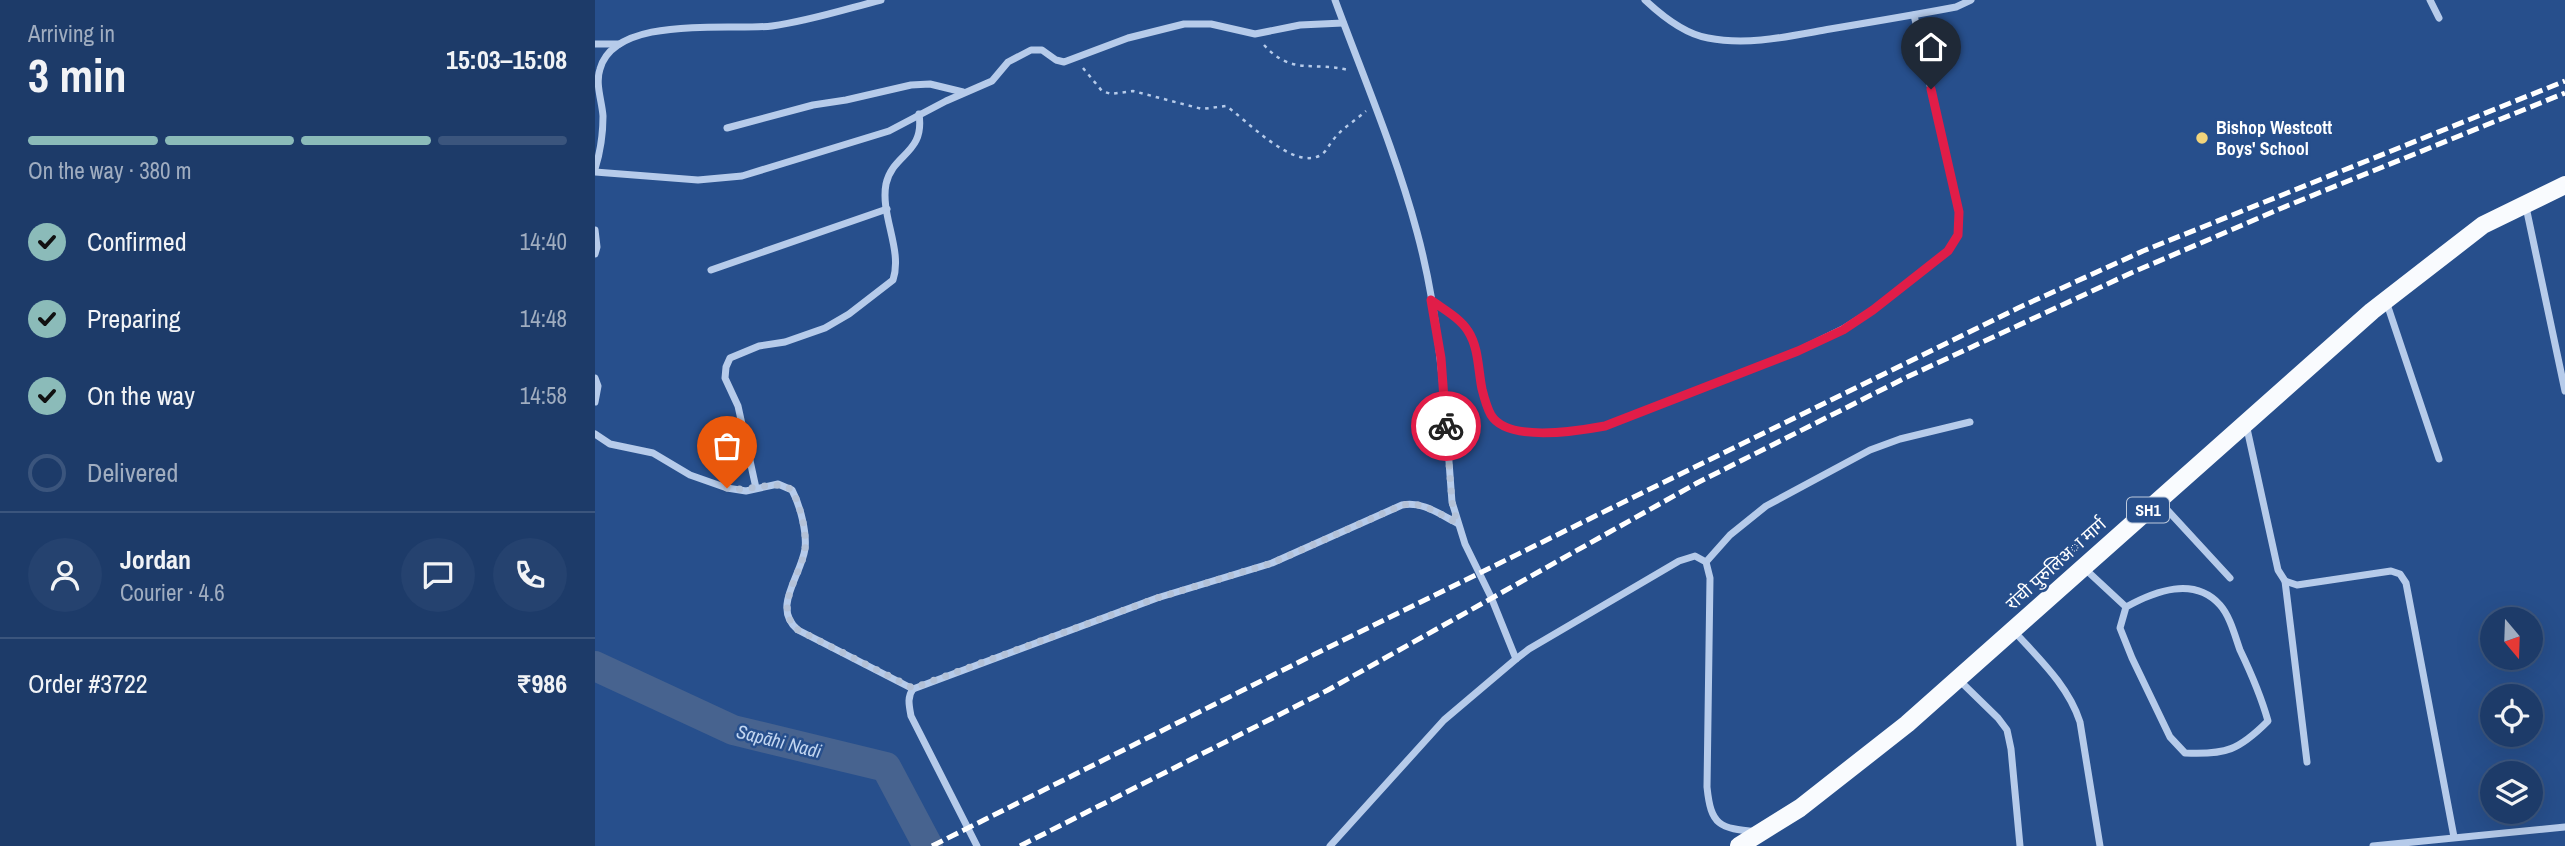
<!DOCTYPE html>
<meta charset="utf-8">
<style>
body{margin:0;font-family:"Archivo Narrow","Noto Sans Devanagari",sans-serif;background:#25426f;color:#f1f3f6;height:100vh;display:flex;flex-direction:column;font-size:26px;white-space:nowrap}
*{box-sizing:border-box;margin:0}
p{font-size:23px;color:#a0adc0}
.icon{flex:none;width:38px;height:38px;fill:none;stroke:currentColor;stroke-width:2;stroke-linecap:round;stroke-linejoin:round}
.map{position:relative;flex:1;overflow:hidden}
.panel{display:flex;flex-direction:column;background:#1d3b69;width:595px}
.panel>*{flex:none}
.needle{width:46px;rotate:161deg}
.fabs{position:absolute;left:1885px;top:607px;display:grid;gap:14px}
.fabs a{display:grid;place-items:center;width:63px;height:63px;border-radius:50%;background:#1d3b69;box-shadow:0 7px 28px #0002,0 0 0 2px #3b557d;font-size:35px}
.pin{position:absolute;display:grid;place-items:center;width:60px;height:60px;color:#fff;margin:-72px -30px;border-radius:50% 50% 50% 0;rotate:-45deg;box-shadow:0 0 7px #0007}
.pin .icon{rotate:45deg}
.courier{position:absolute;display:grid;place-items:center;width:70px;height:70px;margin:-35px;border:5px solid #e11d48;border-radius:50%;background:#fff;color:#222;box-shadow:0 2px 9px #0007}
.headline em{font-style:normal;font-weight:800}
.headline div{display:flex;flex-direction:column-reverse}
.headline{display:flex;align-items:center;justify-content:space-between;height:119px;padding:0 28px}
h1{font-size:46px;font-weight:800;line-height:52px}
.bar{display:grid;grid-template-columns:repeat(4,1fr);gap:10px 7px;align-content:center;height:84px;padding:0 28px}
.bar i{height:9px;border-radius:5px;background:#3b557d}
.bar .selected{background:#8bbbb9}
.bar p{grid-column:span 4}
.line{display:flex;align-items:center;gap:18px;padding:0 28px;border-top:2px solid #3b557d}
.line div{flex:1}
.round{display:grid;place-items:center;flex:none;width:74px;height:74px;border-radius:37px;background:#25426f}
ol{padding:0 28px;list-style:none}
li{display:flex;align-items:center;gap:21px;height:77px}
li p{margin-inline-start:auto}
li .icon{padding:7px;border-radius:50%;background:#8bbbb9;color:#111;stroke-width:4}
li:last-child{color:#a0adc0}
li i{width:38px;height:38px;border:4px solid #3b557d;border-radius:50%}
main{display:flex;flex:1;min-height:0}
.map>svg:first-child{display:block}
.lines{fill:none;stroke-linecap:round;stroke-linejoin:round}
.river{stroke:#47638f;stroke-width:30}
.path{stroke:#b6cbea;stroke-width:2.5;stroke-dasharray:3.5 5;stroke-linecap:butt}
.minor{stroke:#b6cbea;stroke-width:7}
.primary{stroke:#f9fbfe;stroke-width:18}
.rail{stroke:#fff;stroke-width:5;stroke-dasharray:12 5;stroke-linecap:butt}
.done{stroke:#b3c1d7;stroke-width:7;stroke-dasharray:0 12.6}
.route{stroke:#e11d48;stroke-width:9}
.poi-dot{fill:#f2d47b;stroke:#274f8c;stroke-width:2.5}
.labels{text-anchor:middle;stroke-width:5;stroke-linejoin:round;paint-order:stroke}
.shield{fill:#274f8c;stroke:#becadc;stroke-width:2}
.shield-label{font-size:16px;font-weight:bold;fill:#fff}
.poi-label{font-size:18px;font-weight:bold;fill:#fff;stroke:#274f8c;text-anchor:start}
.street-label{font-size:18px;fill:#fff;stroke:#274f8c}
.water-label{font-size:19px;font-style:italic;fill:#c2d6f1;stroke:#274f8c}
</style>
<main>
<section class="panel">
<div class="headline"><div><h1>3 min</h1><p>Arriving in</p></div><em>15:03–15:08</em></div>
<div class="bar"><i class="selected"></i><i class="selected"></i><i class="selected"></i><i></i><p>On the way · 380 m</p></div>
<ol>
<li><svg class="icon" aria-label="check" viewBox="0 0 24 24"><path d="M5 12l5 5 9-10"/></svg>Confirmed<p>14:40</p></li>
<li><svg class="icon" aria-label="check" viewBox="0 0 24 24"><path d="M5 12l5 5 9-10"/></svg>Preparing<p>14:48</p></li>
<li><svg class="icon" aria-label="check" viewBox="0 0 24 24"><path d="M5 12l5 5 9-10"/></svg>On the way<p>14:58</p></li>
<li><i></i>Delivered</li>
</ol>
<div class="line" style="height:126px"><a class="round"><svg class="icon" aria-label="person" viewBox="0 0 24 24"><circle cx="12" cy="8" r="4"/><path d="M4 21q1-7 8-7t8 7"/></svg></a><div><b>Jordan</b><p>Courier · 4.6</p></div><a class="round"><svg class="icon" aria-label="chat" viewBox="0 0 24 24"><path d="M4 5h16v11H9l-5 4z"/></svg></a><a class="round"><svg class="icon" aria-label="phone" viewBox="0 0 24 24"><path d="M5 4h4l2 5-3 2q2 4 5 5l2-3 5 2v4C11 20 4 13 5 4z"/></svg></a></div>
<div class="line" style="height:91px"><div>Order #3722</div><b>₹986</b></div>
</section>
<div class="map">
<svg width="1970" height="846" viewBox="0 0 1970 846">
<rect width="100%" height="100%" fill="#274f8c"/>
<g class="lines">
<path class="river" d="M 0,666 L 138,730 L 291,767 L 333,846"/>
<g class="path">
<path d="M 669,45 C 697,76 718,61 753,70"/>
<path d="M 488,68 L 507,91 L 516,94 L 538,91 L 607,109 L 631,106 C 651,119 696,169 724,156 C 731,153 733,146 738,140 C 747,128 760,121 771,111"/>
</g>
<g class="minor">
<path d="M 740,0 C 768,76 801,153 822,232 C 846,320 850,411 857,502 L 870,544 L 896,597 L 921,659"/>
<path d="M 1050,0 C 1067,16 1089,34 1113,38 C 1154,46 1195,36 1235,29 C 1277,22 1319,15 1361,7 L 1376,0"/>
<path d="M 1835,0 L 1844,18"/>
<path d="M 0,44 L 24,44"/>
<path d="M 132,128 L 218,105 L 251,100 L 316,85 L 335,84 L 368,92"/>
<path d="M 0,169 C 5,153 8,134 8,116 C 7,101 0,84 5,69 C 20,14 135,31 177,26 C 214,21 251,9 286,0"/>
<path d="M 0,172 L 103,180 L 147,176 L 294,131 L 351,101 L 397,81 L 413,62 L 436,50 L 447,50 L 461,60 L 469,62 L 533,38 L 589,24 L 616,24 L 660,34 L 705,25 L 748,23"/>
<path d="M 1931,207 L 1970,391"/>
<path d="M 0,230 L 2,247 L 0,254"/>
<path d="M 116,270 L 292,209"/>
<path d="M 836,300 C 848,309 865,318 873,331 C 884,348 883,370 887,389 C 889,397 892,408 896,415 C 913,443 983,431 1010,426 L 1203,351 L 1248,329 L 1278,310 L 1353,251 L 1363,235 L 1364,212 L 1319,15"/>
<path d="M 1791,301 L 1844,459"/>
<path d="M 0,378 L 3,386 L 0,402"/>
<path d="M 1651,424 L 1683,570 L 1690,581 L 1702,585 L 1796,571 L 1805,574 L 1811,583 L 1859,837"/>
<path d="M 0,434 L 15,444 L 58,453 L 95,475 L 132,488 L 151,491 L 183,484 L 197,490 C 205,505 212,532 210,549 C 206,576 176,608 203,630 L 318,689 L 562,598 L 677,563 L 807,505 C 828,501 844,514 862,523"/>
<path d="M 161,488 L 143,406 L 130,378 L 131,367 L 135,358 L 164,346 L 190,342 L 230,328 L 254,314 L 298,280 C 308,250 285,215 291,184 C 298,153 330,154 324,114"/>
<path d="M 1564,501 L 1635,578"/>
<path d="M 1111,562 L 1135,535 L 1171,506 L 1275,450 L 1305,439 L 1375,422"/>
<path d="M 1489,568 L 1531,607 C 1560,591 1599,576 1625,605 C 1635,616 1640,636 1645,650 C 1656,673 1666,696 1673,721 C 1644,750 1631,755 1590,753 L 1575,737 L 1537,658 L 1525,628 L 1531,607"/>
<path d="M 1690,581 L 1712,762"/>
<path d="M 1418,630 C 1443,658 1473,685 1485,722 L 1505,846"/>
<path d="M 1363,679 L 1403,718 L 1412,730 L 1416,749 L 1425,846"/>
<path d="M 318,689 C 312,697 314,705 316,716 L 382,846"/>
<path d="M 735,846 L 849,720 L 921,659 L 934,649 L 1084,561 L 1100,556 L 1111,562 L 1115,578 L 1112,787 C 1116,826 1124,828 1162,832"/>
<path d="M 1778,846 L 1970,827"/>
</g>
<path class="primary" d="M 1144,846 L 1205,808 L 1312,724 L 1777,311 L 1888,225 L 1970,185"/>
<g class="rail">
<path d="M 337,846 L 720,654 L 1423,308 L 1548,251 L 1970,81"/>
<path d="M 425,846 L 733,690 L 1102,483 L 1310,378 L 1536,273 L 1694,205 L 1970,93"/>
</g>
</g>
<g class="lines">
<path class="done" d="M 132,488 C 155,493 180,478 197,490 C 205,505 212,532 210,549 C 206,576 177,608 203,630 L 318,688 L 562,598 L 677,563 L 807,505 C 828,501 844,514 862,523 L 857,502 L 851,426"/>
<path class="route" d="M 851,426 L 846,358 L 836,300 C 848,309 865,318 873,331 C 884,348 883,370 887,389 C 889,397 892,408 896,415 C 913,443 983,431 1010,426 L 1203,351 L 1248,330 L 1278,310 L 1353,251 L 1363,235 L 1364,212 L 1336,89"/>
</g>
<circle class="poi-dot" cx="1607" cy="138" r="7"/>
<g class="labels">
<rect class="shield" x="1532" y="497.5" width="42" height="25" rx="5"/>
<g class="shield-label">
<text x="1553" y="516">SH1</text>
</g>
<g class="poi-label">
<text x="1621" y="134">Bishop Westcott<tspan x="1621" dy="21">Boys' School</tspan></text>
</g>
<g class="street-label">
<text transform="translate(1461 564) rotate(-42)" y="6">रांची पुरुलिअा मार्ग</text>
</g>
<g class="water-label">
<text transform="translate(184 741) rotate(14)" y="7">Sapāhi Nadi</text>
</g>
</g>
</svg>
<div class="fabs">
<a><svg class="needle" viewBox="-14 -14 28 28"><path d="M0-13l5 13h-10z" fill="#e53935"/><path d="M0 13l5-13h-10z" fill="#a0adc0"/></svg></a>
<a><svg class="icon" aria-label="locate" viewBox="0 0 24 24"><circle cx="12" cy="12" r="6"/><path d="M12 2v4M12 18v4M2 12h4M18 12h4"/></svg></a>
<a><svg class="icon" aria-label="layers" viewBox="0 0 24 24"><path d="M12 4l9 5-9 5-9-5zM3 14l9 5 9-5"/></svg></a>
</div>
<div class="pin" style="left:132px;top:488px;background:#ea580c"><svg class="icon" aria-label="bag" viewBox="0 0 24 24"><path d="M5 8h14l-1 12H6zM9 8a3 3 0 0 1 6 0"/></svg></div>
<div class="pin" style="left:1336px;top:89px;background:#1f2937"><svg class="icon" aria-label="home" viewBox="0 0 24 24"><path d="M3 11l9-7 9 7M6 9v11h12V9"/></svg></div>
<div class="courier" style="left:851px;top:426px"><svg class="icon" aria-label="bike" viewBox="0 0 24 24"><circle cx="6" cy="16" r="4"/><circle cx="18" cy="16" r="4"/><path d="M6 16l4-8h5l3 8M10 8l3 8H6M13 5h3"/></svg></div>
</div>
</main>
